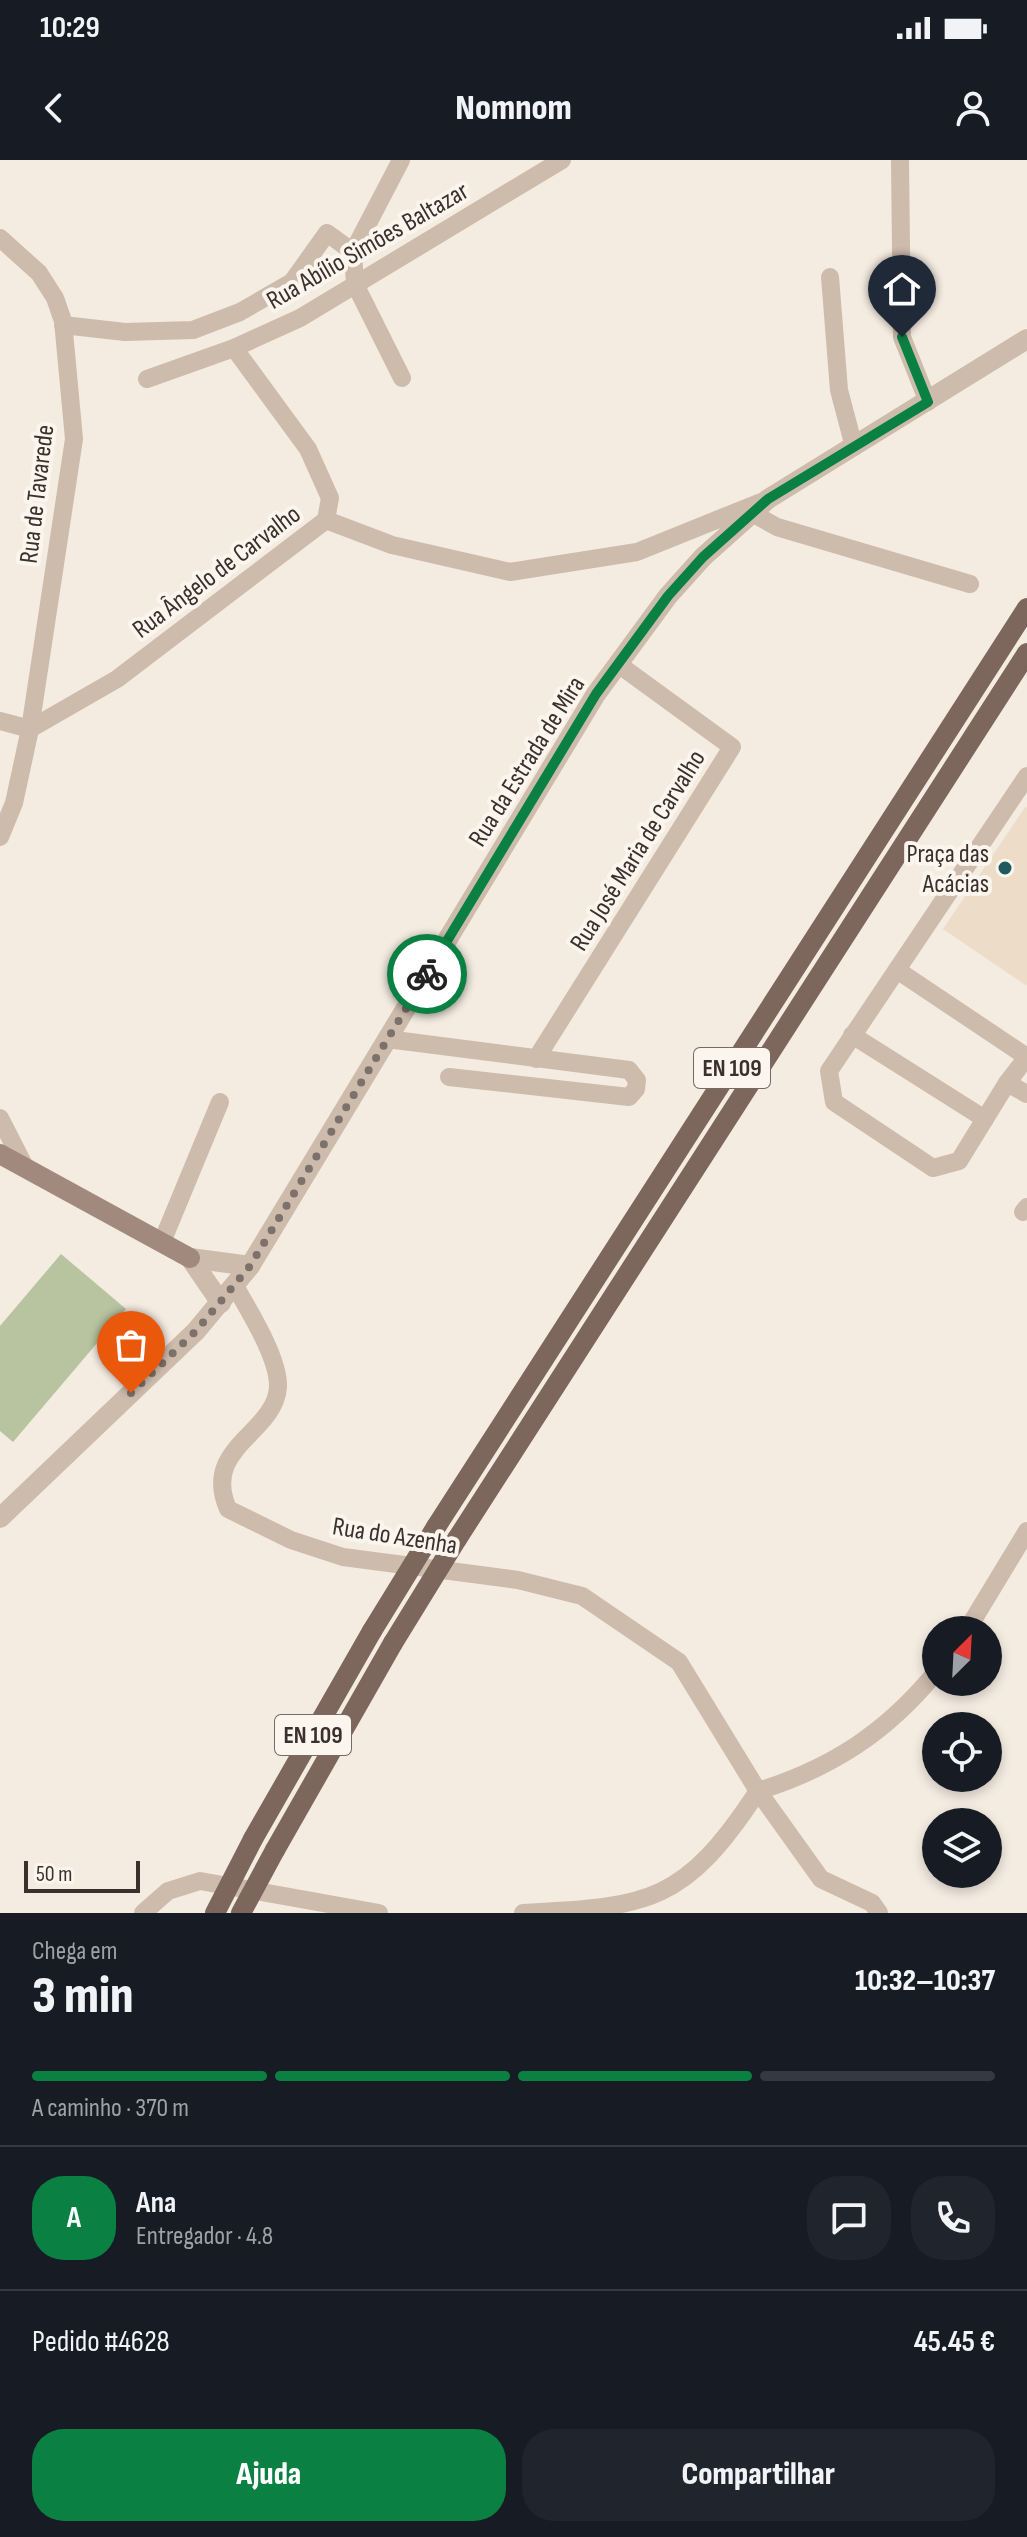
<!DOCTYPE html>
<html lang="pt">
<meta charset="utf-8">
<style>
body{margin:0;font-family:"Sofia Sans Condensed",sans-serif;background:#20242c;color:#f1f3f6;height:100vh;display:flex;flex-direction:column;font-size:30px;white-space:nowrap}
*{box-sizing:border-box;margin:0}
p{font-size:26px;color:#9ea1a6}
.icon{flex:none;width:44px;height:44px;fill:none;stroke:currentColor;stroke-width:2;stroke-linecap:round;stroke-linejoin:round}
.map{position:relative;height:1753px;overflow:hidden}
.panel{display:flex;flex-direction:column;background:#171b24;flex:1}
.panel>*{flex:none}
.needle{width:52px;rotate:24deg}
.fabs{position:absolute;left:922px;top:1456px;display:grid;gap:16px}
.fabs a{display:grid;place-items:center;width:80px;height:80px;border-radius:50%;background:#171b24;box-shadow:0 4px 12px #0003;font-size:40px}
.scale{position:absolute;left:24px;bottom:20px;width:116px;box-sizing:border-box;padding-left:8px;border:4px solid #3b302b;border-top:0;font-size:22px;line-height:28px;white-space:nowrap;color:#3b302b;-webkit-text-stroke:6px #fbf5ee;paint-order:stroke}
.pin{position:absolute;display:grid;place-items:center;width:68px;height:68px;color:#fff;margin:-82px -34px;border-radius:50% 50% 50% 0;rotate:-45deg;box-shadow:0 0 8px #0007}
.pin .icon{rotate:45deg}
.courier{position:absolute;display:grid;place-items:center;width:80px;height:80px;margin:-40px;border:6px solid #0b8043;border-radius:50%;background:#fff;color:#222;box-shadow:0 2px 10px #0007}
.summary em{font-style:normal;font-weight:800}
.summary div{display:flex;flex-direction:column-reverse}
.summary{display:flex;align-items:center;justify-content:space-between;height:136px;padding:0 32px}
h1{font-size:52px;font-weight:800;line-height:60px}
.bar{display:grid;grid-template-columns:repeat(4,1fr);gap:12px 8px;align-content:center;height:96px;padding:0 32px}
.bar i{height:10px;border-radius:6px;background:#363941}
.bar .current{background:#0b8043}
.bar p{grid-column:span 4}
.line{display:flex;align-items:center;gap:20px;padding:0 32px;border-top:2px solid #363941}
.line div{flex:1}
.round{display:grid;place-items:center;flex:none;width:84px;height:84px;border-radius:32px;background:#20242c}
.action{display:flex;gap:16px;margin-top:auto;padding:16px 32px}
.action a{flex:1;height:92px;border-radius:32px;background:#0b8043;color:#fff;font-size:32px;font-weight:800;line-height:92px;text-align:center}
.action a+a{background:#20242c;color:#f1f3f6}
.status{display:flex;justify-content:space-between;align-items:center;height:56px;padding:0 40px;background:#171b24;direction:ltr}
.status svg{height:22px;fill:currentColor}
header{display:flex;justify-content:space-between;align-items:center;height:104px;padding:0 32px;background:#171b24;font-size:36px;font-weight:800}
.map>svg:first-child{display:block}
.green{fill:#b8c4a0}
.plaza{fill:#ecdcc8}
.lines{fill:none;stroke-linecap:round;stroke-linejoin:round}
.minor{stroke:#cdbbac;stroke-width:18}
.tertiary{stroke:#cdbbac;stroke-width:20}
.secondary{stroke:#a18a7d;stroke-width:20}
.primary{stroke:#7d675c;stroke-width:20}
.primary-bridge{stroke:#7d675c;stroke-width:20}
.done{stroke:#7c716b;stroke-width:8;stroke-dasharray:0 14.4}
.route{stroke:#0b8043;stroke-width:10}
.poi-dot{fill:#1f5a5e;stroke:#fbf5ee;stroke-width:3}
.labels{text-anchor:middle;stroke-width:8;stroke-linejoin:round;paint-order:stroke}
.shield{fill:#fbf5ee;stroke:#756b66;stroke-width:2}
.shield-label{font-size:24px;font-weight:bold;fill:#3b302b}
.street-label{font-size:26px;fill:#3b302b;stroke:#fbf5ee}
.poi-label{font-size:26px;fill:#3b302b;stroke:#fbf5ee;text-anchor:end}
</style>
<div class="status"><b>10:29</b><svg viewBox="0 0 49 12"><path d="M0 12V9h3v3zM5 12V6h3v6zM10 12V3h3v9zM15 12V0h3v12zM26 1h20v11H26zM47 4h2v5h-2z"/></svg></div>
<header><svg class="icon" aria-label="back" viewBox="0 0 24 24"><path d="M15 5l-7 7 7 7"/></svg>Nomnom<svg class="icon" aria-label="person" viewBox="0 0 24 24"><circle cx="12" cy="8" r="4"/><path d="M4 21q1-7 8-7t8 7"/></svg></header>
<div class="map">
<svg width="1027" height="1753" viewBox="0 0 1027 1753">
<rect width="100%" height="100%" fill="#f4ebe1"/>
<path class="green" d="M 61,1094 L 126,1149 L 13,1282 L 0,1271 L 0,1166 Z"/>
<path class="plaza" d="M 1026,646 L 1027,647 L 1027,826 L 943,769 Z"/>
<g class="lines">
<g class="minor">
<path d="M 401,0 L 353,92 L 355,124 L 402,218"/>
<path d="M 900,0 L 902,177 L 928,242"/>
<path d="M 0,78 L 39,113 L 55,138 L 63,161 L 74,279 L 30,569 L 14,643 L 0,677"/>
<path d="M 830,117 L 839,230 L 854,287"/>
<path d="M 63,165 L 125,172 L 193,170 L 240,152 L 292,122 L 327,73 L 353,92"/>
<path d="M 234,188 L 308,289 L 330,338 L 326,360"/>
<path d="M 147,219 L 234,188 L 300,158 L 562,0"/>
<path d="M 752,353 L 777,367 L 970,424"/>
<path d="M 0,561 L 30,569"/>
<path d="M 30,569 L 117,519 L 326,360 L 392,385 L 510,412 L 637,392 L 761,342"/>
<path d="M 1027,616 L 829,911 L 834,942 L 933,1008 L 959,1001 L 1007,923 L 1027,897"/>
<path d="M 897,810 L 1027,897"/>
<path d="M 852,875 L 985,959"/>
<path d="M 387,879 L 629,910 L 637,920 L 636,929 L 629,937 L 449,917"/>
<path d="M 536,899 L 732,587 L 618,504"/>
<path d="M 1007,923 L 1027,934"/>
<path d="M 0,958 L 24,1005"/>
<path d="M 1023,1052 L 1027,1047"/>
<path d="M 162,1082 L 220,942"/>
<path d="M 235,1126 C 249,1151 279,1198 278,1227 C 275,1274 201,1287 228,1349 L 291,1380 L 343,1397 L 518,1420 L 582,1436 L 679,1502 L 758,1631 L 821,1719 L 872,1743 L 879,1753"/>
<path d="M 967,1470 L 1027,1371"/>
<path d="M 758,1631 C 832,1608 887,1572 936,1512"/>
<path d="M 143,1753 L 168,1731 L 200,1721 L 379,1753"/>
<path d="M 523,1753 C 651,1747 685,1742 758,1631"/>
</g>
<g class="tertiary">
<path d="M 190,1098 L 250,1106"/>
<path d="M 190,1098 L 221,1143"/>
<path d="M 0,1358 L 196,1171 L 250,1106 L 596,534 L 668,436 L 703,397 L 768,339 L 1027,179"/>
</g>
<path class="secondary" d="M 0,994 L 190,1098"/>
<g class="primary">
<path d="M 436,1367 L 1027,448"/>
<path d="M 457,1379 L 1027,493"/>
<path d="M 253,1679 L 372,1471"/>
<path d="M 275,1690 L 393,1483"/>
</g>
<g class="primary-bridge">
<path d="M 372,1471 L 436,1367"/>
<path d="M 393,1483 L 457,1379"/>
<path d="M 215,1753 L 253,1679"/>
<path d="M 241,1753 L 275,1690"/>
</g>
</g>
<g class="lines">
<path class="done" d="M 131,1233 L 196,1171 L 250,1106 L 427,814"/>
<path class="route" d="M 427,814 L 596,534 L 668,436 L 703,397 L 768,339 L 928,242 L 902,177"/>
</g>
<circle class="poi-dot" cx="1005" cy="708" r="8"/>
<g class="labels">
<g class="shield">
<rect x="694" y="888" width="76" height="40" rx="6"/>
<rect x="275" y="1555" width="76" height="40" rx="6"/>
</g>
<g class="shield-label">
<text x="732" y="916">EN 109</text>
<text x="313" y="1583">EN 109</text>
</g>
<g class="street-label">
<text transform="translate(367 85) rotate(-30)" y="9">Rua Abílio Simões Baltazar</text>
<text transform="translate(36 334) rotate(-83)" y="9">Rua de Tavarede</text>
<text transform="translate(216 411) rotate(-37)" y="9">Rua Ângelo de Carvalho</text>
<text transform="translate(526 601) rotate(-58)" y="9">Rua da Estrada de Mira</text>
<text transform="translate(637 690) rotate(-58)" y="9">Rua José Maria de Carvalho</text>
<text transform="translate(395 1375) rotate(9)" y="9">Rua do Azenha</text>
</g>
<g class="poi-label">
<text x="989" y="702">Praça das<tspan x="989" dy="30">Acácias</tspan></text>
</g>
</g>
</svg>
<div class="fabs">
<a><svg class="needle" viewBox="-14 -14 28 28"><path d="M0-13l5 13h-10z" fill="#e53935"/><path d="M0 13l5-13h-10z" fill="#9ea1a6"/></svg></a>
<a><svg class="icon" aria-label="locate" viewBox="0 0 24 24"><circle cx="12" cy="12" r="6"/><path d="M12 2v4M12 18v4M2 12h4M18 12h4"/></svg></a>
<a><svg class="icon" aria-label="layers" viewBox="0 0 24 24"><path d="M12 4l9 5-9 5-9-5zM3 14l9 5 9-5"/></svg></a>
</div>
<div class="scale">50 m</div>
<div class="pin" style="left:131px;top:1233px;background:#ea580c"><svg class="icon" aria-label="bag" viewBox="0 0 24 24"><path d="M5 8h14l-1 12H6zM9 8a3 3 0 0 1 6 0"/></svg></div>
<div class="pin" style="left:902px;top:177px;background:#1f2937"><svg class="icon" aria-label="home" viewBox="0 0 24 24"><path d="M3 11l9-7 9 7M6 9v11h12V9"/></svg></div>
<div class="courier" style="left:427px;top:814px"><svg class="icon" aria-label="bike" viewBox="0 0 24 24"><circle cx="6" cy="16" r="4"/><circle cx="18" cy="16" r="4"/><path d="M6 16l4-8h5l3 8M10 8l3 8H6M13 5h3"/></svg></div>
</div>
<section class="panel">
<div class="summary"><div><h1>3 min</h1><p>Chega em</p></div><em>10:32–10:37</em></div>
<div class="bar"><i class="current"></i><i class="current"></i><i class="current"></i><i></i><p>A caminho · 370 m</p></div>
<div class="line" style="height:144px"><b class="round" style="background:#0b8043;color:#fff">A</b><div><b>Ana</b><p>Entregador · 4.8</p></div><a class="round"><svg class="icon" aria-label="chat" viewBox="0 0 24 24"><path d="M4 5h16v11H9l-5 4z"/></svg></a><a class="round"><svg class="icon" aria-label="phone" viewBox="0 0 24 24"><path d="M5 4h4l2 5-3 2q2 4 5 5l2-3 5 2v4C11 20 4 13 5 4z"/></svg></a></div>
<div class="line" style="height:104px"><div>Pedido #4628</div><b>45.45 €</b></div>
<div class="action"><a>Ajuda</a><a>Compartilhar</a></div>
</section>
